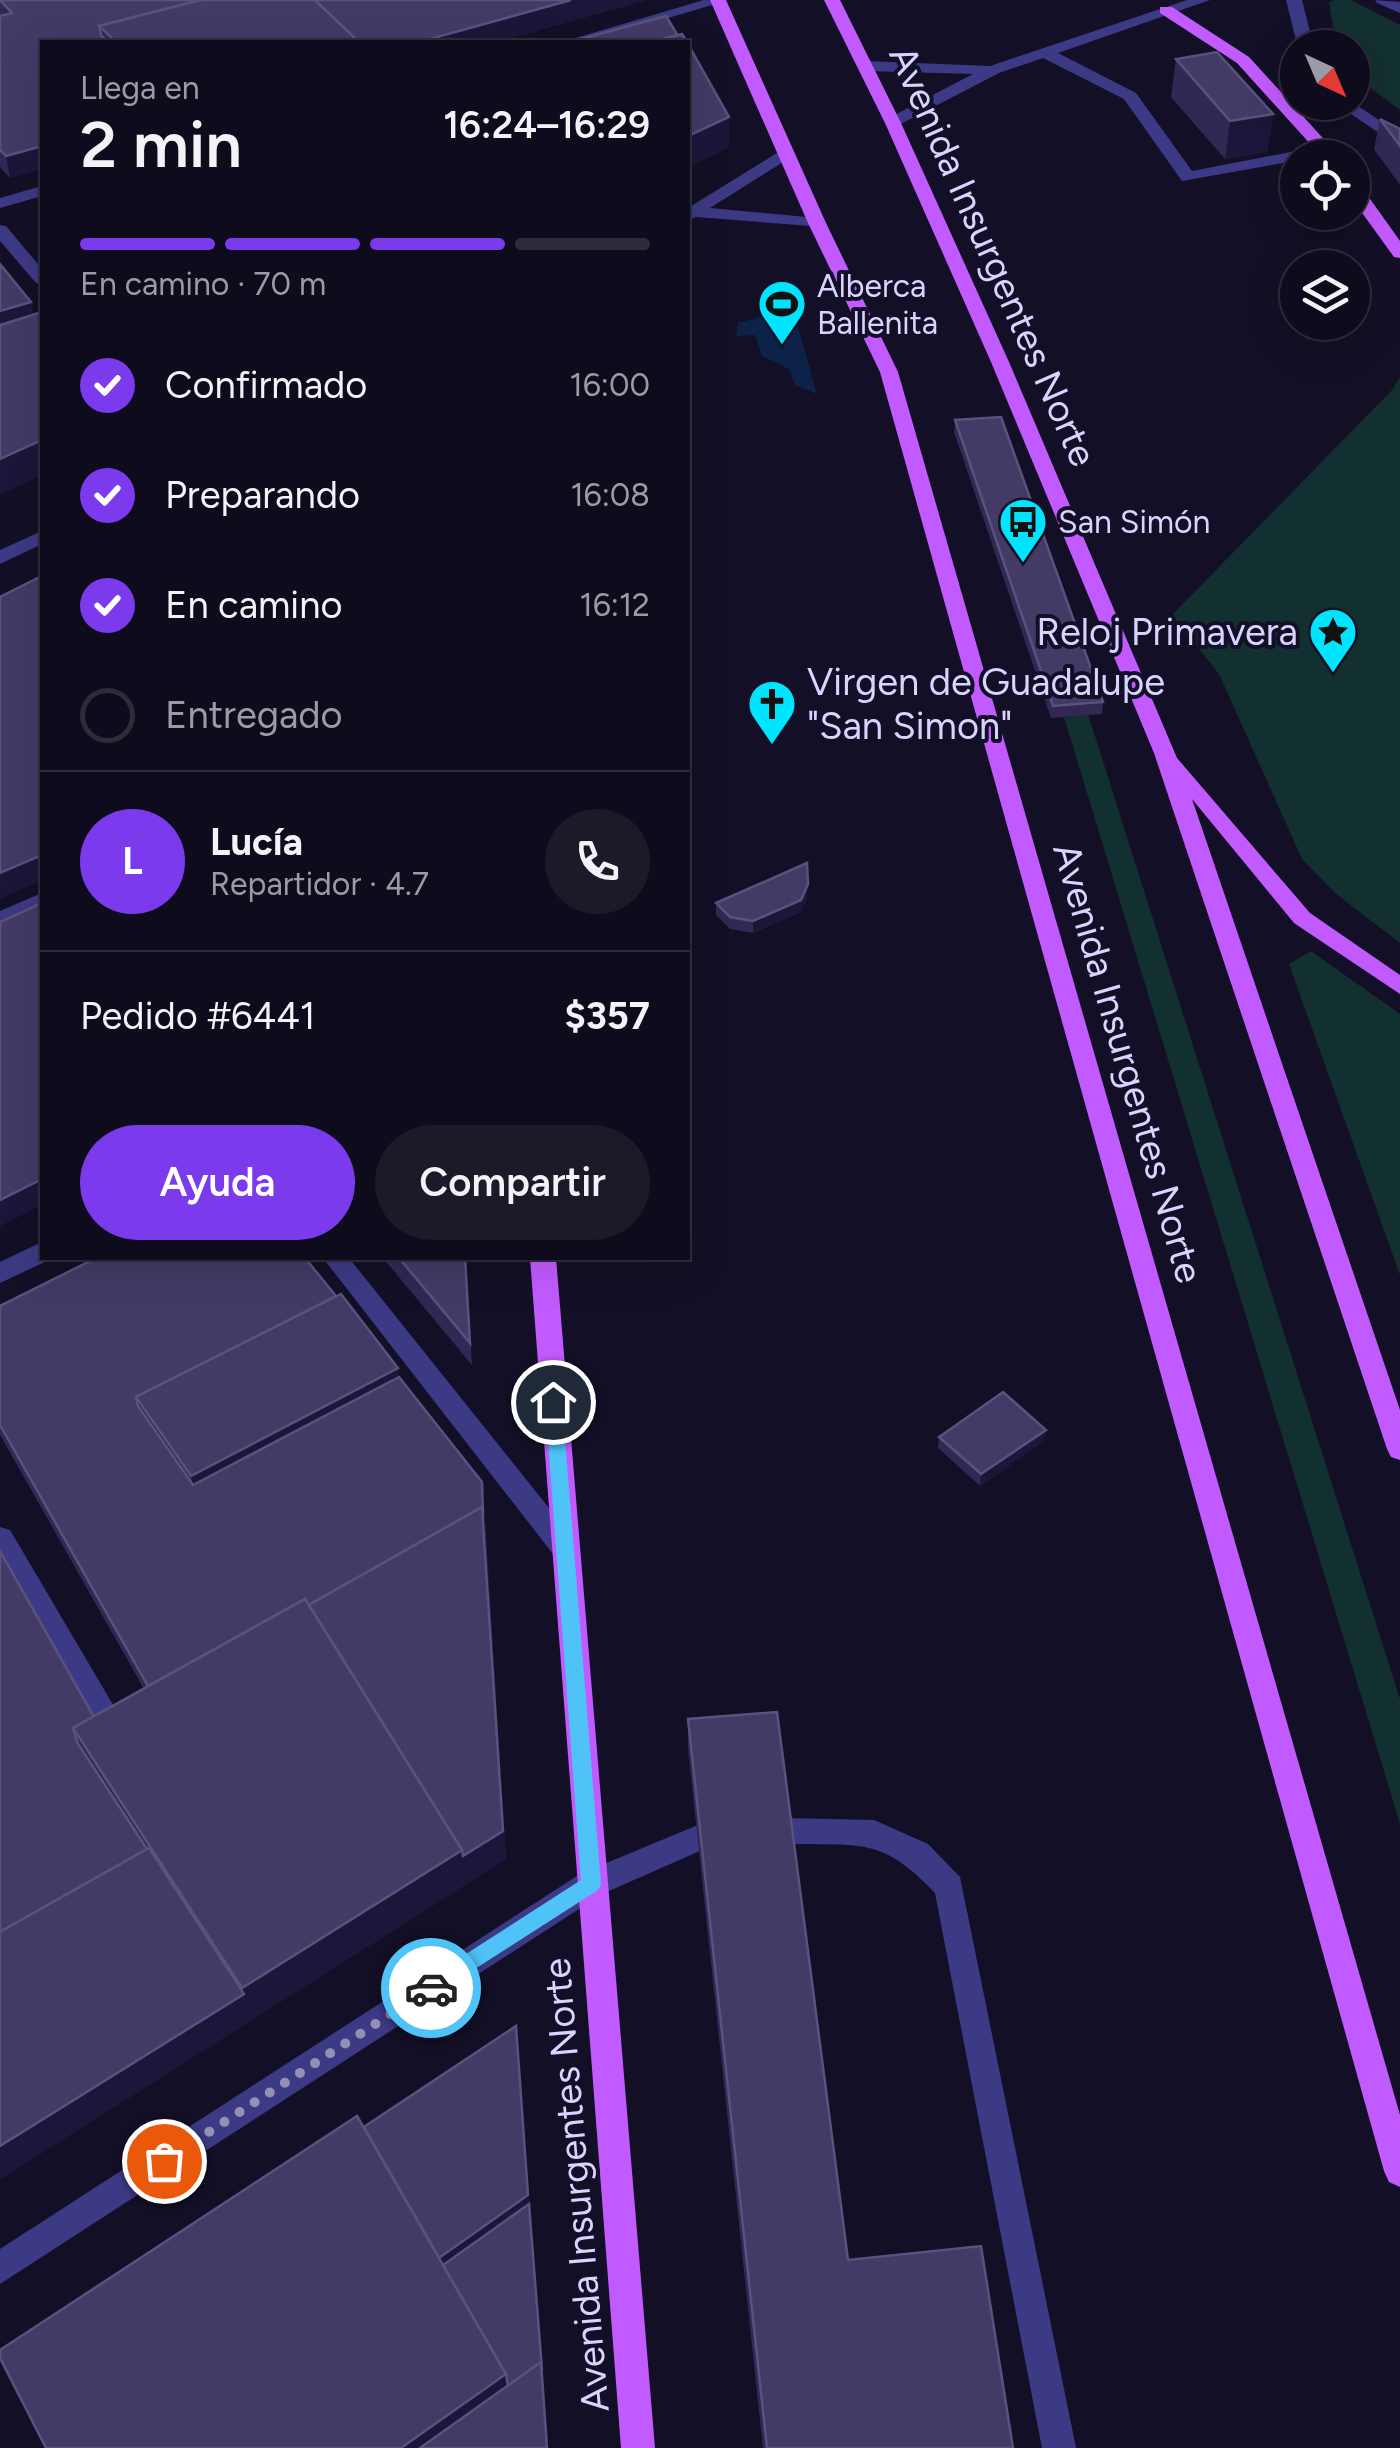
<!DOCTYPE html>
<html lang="es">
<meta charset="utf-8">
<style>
body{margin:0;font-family:Figtree,sans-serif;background:#1c1929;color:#f1f3f6;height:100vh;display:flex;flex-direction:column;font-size:38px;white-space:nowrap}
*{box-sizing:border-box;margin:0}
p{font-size:32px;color:#9b9ba3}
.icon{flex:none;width:55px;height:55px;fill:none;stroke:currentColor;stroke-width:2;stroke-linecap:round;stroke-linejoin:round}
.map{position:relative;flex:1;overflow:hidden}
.drawer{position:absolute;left:40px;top:40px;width:650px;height:1220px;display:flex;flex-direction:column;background:#0e0b1c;border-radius:0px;box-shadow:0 10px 40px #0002,0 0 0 2px #2e2b3b}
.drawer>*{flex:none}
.needle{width:65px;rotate:136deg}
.fabs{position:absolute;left:1280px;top:30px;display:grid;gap:20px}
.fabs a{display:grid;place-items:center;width:90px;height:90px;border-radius:50%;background:#0e0b1c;box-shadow:0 10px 40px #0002,0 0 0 2px #2e2b3b;font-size:50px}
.pin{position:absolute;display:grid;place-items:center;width:85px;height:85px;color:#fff;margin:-42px;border:5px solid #fff;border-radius:50%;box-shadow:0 2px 10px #0007}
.courier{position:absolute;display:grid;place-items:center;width:100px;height:100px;margin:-50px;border:8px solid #4fc3f7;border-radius:50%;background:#fff;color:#222;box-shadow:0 2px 12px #0007}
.head em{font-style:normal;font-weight:600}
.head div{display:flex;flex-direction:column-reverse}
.head{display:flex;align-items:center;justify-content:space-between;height:170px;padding:0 40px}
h1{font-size:65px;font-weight:600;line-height:75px}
.bar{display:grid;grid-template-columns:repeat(4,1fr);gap:15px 10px;align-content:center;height:120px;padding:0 40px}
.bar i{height:12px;border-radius:8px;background:#2e2b3b}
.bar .selected{background:#7c3aed}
.bar p{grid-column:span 4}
.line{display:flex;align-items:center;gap:25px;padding:0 40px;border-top:2px solid #2e2b3b}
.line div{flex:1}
.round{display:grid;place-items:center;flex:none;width:105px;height:105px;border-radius:52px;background:#1c1929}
ol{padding:0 40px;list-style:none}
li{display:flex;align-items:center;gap:30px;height:110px}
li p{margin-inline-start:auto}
li .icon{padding:10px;border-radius:50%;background:#7c3aed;color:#fff;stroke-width:4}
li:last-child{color:#9b9ba3}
li i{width:55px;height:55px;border:5px solid #2e2b3b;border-radius:50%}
.cta{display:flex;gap:20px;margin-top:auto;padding:20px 40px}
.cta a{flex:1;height:115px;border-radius:60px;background:#7c3aed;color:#fff;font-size:40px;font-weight:600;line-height:115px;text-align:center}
.cta a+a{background:#1c1929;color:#f1f3f6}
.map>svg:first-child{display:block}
.green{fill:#12302f}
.water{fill:#0c2248}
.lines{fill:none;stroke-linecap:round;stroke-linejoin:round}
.minor{fill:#3d3a85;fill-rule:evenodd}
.major{fill:#c25bff;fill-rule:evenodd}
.wall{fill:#312854}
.shaded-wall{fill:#1d163a}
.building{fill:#433a66;stroke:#5a527e;stroke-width:2.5}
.route{fill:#4fc3f7}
.done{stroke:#948fb3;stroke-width:10;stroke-dasharray:0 18}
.labels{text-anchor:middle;stroke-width:8;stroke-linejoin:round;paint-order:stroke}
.far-poi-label{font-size:32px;fill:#d9d4ff;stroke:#130f26;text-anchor:start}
.street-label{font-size:38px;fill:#d9d4ff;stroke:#130f26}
.poi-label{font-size:38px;fill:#d9d4ff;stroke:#130f26;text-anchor:end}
</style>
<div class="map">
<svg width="1400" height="2448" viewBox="0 0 1400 2448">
<rect width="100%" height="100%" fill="#130f26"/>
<g class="green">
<path d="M 1335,0 L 1351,0 L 1400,25 L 1400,110 L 1356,77 L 1352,48 L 1336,47 L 1329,2 Z"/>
<path d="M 1400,377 L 1400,943 L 1335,893 L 1302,859 L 1219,674 L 1172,615 L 1392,390 Z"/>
<path d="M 1088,714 L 1400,1699 L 1400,1824 L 1064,717 Z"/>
<path d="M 1311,951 L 1400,1014 L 1400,1275 L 1289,964 Z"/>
</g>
<path class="water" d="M 792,305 L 817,394 L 795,385 L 789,369 L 762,356 L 755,335 L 736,336 L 738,322 C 759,321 770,308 792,305 Z"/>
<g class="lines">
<g class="minor">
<path d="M 704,0 L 726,1 L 586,42 L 562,42 Z"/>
<path d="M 1187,0 L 1210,0 L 1058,53 L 1136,93 L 1192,171 L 1327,145 L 1333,146 L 1333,154 L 1182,181 L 1124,99 L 1043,58 L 999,73 L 893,128 L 887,127 L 887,119 L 973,74 L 866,71 L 858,66 L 866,61 L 990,66 Z"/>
<path d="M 1286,0 L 1302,0 L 1314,48 L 1298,48 Z"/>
<path d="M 1375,0 L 1400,2 L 1400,13 L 1377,3 Z"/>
<path d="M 1333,102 L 1352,102 L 1400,134 L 1400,147 Z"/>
<path d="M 785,148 L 793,153 L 791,157 L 710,208 L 817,218 L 823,219 L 823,227 L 696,217 L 688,220 L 688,208 Z"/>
<path d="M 42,186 L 42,196 L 0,208 L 0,198 Z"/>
<path d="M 0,225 L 6,226 L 42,269 L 42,284 L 36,283 L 0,241 Z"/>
<path d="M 42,531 L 42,544 L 0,564 L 0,550 Z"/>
<path d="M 42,893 L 42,910 L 0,928 L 0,911 Z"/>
<path d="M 42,1242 L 42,1258 L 51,1259 L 0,1283 L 0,1262 Z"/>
<path d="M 323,1258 L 349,1258 L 573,1538 L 577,1546 L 573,1554 L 563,1557 L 553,1554 Z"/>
<path d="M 0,1527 L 10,1530 L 112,1703 L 116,1712 L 112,1721 L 102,1724 L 92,1721 L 0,1563 Z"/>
<path d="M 787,1818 L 874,1820 L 928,1844 L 960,1877 L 1076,2448 L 1042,2448 L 935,1893 C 881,1836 861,1846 787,1844 L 777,1840 L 772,1831 L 777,1822 Z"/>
<path d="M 698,1825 L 709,1829 L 713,1838 L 709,1847 L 602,1894 L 0,2284 L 0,2249 L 580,1874 Z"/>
</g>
<g class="major">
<path d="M 710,0 L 726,0 L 826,223 L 898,372 L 1400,2115 L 1400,2187 L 1389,2182 L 1384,2171 L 880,372 L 808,223 Z"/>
<path d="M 824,0 L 840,0 L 901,123 L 1009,362 L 1177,758 L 1310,913 L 1400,975 L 1400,994 L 1294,923 L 1192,799 L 1400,1410 L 1400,1460 L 1391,1457 L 1387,1449 L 1154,753 L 991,362 L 885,123 Z"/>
<path d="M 1160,7 L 1172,7 L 1249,57 L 1341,158 L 1323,158 L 1237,63 L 1160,13 Z"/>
<path d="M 1352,181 L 1358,182 L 1400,241 L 1400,258 L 1394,257 L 1352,199 Z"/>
<path d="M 530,1258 L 556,1258 L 655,2448 L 621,2448 Z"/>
</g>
</g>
<g class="wall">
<path d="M 0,0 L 646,0 L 496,42 L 42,42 L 10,178 L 0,167 Z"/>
<path d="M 1176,59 L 1273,114 L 1267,152 L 1225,159 L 1171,97 Z"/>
<path d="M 1380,119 L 1400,129 L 1400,185 L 1374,149 Z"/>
<path d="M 42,190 L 42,215 L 37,191 Z"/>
<path d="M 955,420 L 1103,702 L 1102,714 L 1051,718 L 954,432 Z"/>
<path d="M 807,897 L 801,912 L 753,933 L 730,929 L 716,915 L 716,903 Z"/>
<path d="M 383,1258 L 466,1258 L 472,1365 Z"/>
<path d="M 0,1306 L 399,1377 L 484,1504 L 506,1859 L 0,2179 L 0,1551 L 94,1717 L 144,1689 L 0,1435 Z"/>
<path d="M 939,1437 L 1044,1441 L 980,1486 L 938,1448 Z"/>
<path d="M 688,1719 L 848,2260 L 1013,2448 L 763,2448 L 688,1749 Z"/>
</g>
<g class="shaded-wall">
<path d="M 571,0 L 646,0 L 496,42 L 419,42 Z"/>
<path d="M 1273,114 L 1267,152 L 1225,159 L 1230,121 Z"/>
<path d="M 729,117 L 729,148 L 688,167 L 688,136 Z"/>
<path d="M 42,146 L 42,169 L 10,178 L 6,156 Z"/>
<path d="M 31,302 L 36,324 L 0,335 L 0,311 Z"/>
<path d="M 42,440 L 42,475 L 0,495 L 0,459 Z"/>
<path d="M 42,855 L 42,880 L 0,899 L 0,873 Z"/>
<path d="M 808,884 L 807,897 L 801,912 L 753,933 L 753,921 Z"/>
<path d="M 42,1179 L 42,1205 L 0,1226 L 0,1200 Z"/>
<path d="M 398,1368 L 402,1399 L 198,1507 L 191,1476 Z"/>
<path d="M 1046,1430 L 1044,1441 L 980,1486 L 981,1474 Z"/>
<path d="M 482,1482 L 506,1859 L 0,2179 L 0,2146 L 244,1994 L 242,1988 L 484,1538 Z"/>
<path d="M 518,2045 L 548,2448 L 401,2448 L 506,2374 L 441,2276 L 436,2260 Z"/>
</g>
<g class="building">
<path d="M 0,0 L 201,0 L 99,26 L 101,35 L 108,42 L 42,42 L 42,146 L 6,156 L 0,150 L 0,16 L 12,13 Z"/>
<path d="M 201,0 L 315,0 L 359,42 L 116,42 L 99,26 Z"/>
<path d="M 315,0 L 571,0 L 419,42 L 359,42 Z"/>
<path d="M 666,16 L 678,36 L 651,42 L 570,42 Z"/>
<path d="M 682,34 L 687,42 L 651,42 Z"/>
<path d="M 688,44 L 729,117 L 688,136 Z"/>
<path d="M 1217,52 L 1273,114 L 1230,121 L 1176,59 Z"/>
<path d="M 1380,119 L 1400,129 L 1400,146 Z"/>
<path d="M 0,264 L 31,302 L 0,311 Z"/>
<path d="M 42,312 L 42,440 L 0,459 L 0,325 Z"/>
<path d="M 1001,417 L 1103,702 L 1053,706 L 955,420 Z"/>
<path d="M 42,576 L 42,855 L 0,873 L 0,597 Z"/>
<path d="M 807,863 L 808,884 L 801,900 L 753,921 L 730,917 L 716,903 Z"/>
<path d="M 42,903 L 42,1179 L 0,1200 L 0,922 Z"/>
<path d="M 96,1258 L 305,1258 L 336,1296 L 136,1397 L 138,1406 L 193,1485 L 399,1377 L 482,1482 L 483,1516 L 482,1507 L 309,1605 L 305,1599 L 148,1686 L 0,1425 L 0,1306 Z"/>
<path d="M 399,1258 L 465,1258 L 470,1343 Z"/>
<path d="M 341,1294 L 398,1368 L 191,1476 L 136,1397 Z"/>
<path d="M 1003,1392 L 1046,1430 L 981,1474 L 939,1437 Z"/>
<path d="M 482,1507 L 503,1831 L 463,1856 L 462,1850 L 309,1605 Z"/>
<path d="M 0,1551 L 94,1717 L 73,1728 L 78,1744 L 147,1849 L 0,1932 Z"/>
<path d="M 305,1599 L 462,1850 L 242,1988 L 73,1728 Z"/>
<path d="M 777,1712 L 848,2260 L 981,2246 L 1013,2448 L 767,2448 L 688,1719 Z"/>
<path d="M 149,1848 L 244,1994 L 0,2146 L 0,1932 Z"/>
<path d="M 516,2026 L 528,2195 L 439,2258 L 364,2127 Z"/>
<path d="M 357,2116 L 506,2374 L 401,2448 L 46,2448 L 0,2358 L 0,2350 Z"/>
<path d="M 529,2204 L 542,2370 L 541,2362 L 508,2386 L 506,2374 L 443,2265 Z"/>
<path d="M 541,2362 L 547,2448 L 420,2448 Z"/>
</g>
<path class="route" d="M 553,1395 L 562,1402 L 601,1884 L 598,1890 L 431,1997 L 424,1994 L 424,1981 L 581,1880 L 545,1402 Z"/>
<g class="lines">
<path class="done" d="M 164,2161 L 431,1988"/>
</g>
<defs>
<g id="stadium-pin" transform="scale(2.5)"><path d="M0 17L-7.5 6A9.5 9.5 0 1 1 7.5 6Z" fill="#00e5ff" stroke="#130f26"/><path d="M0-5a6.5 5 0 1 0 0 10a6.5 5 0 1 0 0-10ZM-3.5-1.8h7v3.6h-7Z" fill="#111"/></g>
<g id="bus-pin" transform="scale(2.5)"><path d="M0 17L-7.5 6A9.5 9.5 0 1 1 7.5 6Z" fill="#00e5ff" stroke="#130f26"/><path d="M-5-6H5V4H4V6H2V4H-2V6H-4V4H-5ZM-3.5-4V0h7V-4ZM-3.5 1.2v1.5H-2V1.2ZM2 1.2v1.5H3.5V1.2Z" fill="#111"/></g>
<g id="sight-pin" transform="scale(2.5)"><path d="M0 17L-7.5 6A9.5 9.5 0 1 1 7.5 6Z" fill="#00e5ff" stroke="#130f26"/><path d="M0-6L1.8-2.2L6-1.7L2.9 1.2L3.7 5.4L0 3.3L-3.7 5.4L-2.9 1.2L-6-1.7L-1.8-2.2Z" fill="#111"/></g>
<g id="church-pin" transform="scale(2.5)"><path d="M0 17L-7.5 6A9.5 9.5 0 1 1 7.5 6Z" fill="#00e5ff" stroke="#130f26"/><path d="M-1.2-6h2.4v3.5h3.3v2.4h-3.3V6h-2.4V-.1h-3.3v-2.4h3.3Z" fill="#111"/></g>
</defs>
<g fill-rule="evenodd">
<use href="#stadium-pin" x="782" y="304"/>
<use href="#bus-pin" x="1023" y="522"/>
<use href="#sight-pin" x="1333" y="632"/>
<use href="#church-pin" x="772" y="704"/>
</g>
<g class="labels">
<g class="far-poi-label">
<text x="817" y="297">Alberca<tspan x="817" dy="37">Ballenita</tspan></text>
<text x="1058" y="533">San Simón</text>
</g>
<g class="street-label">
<text transform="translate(993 256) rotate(66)" y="13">Avenida Insurgentes Norte</text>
<text transform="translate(1128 1063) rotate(74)" y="13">Avenida Insurgentes Norte</text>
<text transform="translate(576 2185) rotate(-95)" y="13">Avenida Insurgentes Norte</text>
</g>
<g class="poi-label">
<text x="1298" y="645">Reloj Primavera</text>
<text x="807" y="695" text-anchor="start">Virgen de Guadalupe<tspan x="807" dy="44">"San Simon"</tspan></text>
</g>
</g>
</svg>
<div class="fabs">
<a><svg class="needle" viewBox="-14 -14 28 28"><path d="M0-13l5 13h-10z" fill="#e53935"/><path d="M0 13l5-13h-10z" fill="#9b9ba3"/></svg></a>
<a><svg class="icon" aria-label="locate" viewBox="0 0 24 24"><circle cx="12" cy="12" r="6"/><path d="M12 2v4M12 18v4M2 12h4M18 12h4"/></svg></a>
<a><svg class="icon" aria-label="layers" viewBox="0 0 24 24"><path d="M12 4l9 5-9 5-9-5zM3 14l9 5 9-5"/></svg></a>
</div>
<div class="pin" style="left:164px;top:2161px;background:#ea580c"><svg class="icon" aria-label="bag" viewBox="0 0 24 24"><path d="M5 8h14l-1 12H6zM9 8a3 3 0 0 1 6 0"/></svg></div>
<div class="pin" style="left:553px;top:1402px;background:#1f2937"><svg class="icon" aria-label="home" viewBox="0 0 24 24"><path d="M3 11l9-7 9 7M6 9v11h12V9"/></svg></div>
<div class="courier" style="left:431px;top:1988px"><svg class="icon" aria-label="car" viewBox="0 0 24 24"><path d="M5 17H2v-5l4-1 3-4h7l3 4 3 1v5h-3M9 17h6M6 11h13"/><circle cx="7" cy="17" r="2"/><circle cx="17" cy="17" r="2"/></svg></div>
<section class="drawer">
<div class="head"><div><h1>2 min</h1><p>Llega en</p></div><em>16:24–16:29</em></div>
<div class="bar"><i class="selected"></i><i class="selected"></i><i class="selected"></i><i></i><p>En camino · 70 m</p></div>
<ol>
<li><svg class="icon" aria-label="check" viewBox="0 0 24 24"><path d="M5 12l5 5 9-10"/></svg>Confirmado<p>16:00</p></li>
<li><svg class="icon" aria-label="check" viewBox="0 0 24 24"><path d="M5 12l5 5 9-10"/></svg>Preparando<p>16:08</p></li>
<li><svg class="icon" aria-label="check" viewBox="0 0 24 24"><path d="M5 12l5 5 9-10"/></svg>En camino<p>16:12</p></li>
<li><i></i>Entregado</li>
</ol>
<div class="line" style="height:180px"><b class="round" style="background:#7c3aed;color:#fff">L</b><div><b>Lucía</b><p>Repartidor · 4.7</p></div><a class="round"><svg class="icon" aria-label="phone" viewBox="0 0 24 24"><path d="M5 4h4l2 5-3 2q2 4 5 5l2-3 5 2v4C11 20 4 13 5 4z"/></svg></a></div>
<div class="line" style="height:130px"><div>Pedido #6441</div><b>$357</b></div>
<div class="cta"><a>Ayuda</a><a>Compartir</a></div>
</section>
</div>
